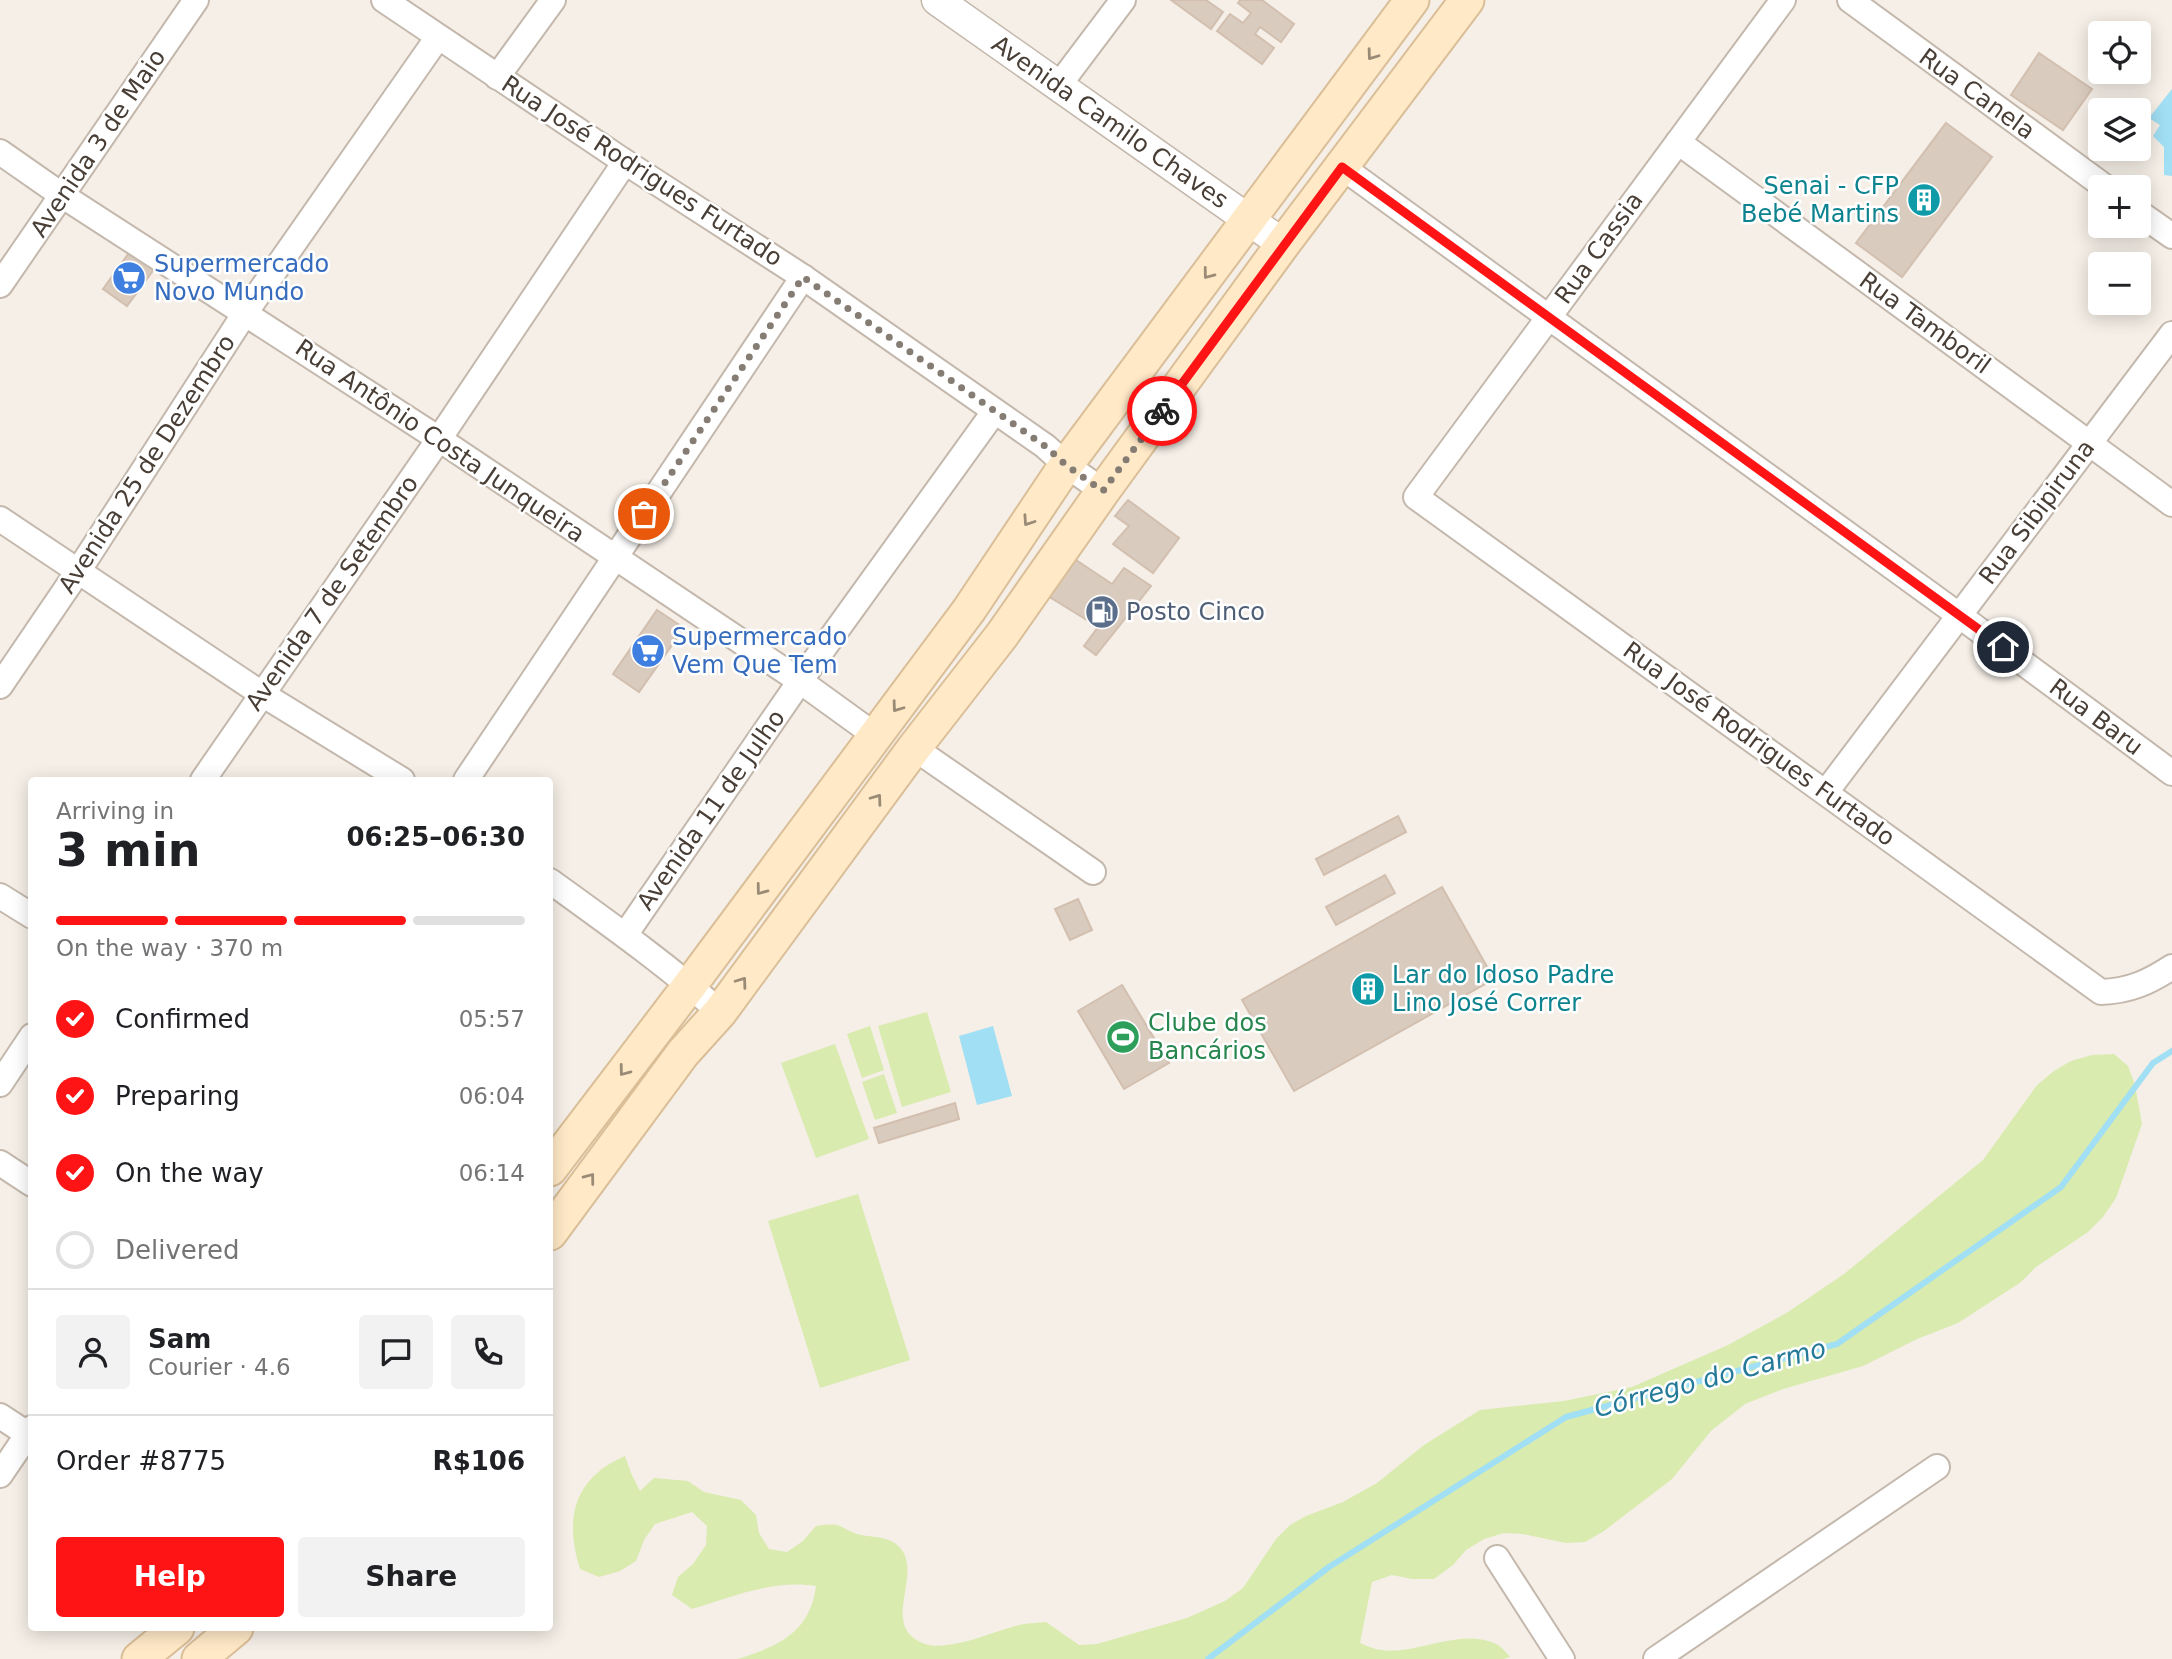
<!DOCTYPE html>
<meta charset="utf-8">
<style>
body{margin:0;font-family:"DejaVu Sans",sans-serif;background:#f2f2f2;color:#202124;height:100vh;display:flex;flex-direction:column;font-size:26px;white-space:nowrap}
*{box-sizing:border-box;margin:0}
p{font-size:23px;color:#757577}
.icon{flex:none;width:38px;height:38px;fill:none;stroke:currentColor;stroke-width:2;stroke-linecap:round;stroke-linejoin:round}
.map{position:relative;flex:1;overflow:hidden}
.side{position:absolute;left:28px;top:777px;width:525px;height:854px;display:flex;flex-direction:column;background:#fff;border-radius:7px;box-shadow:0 4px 18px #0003}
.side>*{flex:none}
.controls{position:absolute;left:2088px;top:21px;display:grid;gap:14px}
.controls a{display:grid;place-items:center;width:63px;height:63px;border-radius:7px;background:#fff;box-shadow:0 4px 18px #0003;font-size:35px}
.pin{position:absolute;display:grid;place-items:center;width:60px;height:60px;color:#fff;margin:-30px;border:4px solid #fff;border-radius:50%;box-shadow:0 2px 7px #0007}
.courier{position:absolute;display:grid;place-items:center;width:70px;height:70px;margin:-35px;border:5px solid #ff1416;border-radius:50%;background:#fff;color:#222;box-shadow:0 2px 9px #0007}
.head em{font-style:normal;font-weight:700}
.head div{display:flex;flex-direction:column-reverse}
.head{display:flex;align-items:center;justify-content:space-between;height:119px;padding:0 28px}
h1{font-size:46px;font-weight:700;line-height:52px}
.bar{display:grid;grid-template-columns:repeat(4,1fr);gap:10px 7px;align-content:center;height:84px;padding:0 28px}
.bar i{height:9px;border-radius:5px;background:#e0e0e0}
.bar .active{background:#ff1416}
.bar p{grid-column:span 4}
.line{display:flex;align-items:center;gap:18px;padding:0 28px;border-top:2px solid #e0e0e0}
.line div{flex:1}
.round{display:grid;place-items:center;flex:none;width:74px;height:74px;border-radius:7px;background:#f2f2f2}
ol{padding:0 28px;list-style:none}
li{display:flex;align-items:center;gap:21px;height:77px}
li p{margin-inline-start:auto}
li .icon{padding:7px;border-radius:50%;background:#ff1416;color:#fff;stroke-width:4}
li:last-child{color:#757577}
li i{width:38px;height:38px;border:4px solid #e0e0e0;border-radius:50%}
.primary-button{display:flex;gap:14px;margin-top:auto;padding:14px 28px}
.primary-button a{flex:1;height:80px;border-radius:7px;background:#ff1416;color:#fff;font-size:28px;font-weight:700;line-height:80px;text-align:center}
.primary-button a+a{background:#f2f2f2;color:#202124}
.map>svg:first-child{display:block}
.green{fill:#d9ebae}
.water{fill:#a1dff4}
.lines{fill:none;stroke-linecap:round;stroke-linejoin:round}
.stream{stroke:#a1dff4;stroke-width:6}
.building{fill:#dacbbf;stroke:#d2bfaf;stroke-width:2}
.minor-casing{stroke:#c4b8ac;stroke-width:28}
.tertiary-casing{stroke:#c4b8ac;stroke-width:33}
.secondary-casing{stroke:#dabe97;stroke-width:37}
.minor{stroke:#fff;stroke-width:24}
.tertiary{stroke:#fff;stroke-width:30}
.secondary{stroke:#ffe9c7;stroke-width:33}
.oneway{stroke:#9a8b77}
.done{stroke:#857c74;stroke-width:7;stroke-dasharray:0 12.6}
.route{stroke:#ff1416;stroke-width:9}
.labels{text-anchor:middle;stroke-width:5;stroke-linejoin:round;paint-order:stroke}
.street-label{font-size:24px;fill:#483e36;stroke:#fff}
.culture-label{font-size:24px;fill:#0d838f;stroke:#fff;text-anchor:end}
.shop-label{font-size:24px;fill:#366cbe;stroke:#fff;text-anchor:start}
.service-label{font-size:24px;fill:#4e5e75;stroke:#fff;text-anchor:start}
.leisure-label{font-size:24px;fill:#27864d;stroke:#fff;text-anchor:start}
.water-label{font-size:26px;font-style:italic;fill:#247a98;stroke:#fff}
</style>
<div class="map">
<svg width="2172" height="1659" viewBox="0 0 2172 1659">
<rect width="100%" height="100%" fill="#f5efe7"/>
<g class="green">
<path d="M 927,1012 L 951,1092 L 902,1107 L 878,1026 Z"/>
<path d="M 870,1026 L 884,1070 L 862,1078 L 847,1034 Z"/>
<path d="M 835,1044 L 869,1139 L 816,1158 L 781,1063 Z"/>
<path d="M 2114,1054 L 2128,1066 L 2135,1085 L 2142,1124 L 2116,1198 L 2103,1217 L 2088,1232 L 2036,1267 L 2021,1282 L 1958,1323 L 1917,1339 L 1863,1366 L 1783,1389 L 1745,1404 L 1711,1431 L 1672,1479 L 1604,1531 L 1585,1542 L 1566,1543 L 1523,1534 L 1504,1533 L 1484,1539 L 1466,1550 L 1453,1565 L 1434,1579 L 1412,1579 L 1392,1575 L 1372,1582 L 1360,1643 C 1367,1646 1374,1649 1381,1650 C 1418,1655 1458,1628 1494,1643 C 1500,1645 1506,1652 1510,1657 L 1503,1659 L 738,1659 C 778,1646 810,1633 816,1586 C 774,1579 732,1597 692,1609 L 672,1595 L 678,1577 L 693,1564 L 706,1545 L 707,1526 L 692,1512 L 655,1524 L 644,1540 L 636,1561 L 620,1571 L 599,1577 L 580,1569 C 564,1518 574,1478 625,1456 L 631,1473 L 640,1491 L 654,1478 L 688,1481 L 704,1492 L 741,1500 L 756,1515 L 759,1533 L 769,1549 L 787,1552 L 803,1541 L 816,1526 C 822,1525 831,1524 837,1525 C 844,1527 850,1532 857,1534 C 868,1537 882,1536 893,1542 C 932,1566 874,1626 925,1644 C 949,1652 995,1631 1019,1625 C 1028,1623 1037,1623 1046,1622 L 1079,1645 L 1097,1644 L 1187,1618 L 1225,1601 L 1243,1588 L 1276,1539 L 1290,1525 L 1306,1516 L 1343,1502 L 1377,1483 L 1424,1445 L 1480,1410 L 1564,1401 L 1632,1387 L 1728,1345 L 1788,1312 L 1844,1274 L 1983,1160 L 2037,1085 L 2054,1071 L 2071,1061 L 2092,1055 Z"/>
<path d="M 884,1074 L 897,1113 L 875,1120 L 862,1082 Z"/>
<path d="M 858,1194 L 910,1360 L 820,1388 L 768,1221 Z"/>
</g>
<g class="water">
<path d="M 2172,89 L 2172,176 L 2164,175 L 2164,147 L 2153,136 L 2160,125 L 2149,118 Z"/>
<path d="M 993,1026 L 1012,1096 L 977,1105 L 959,1036 Z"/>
</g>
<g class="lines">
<path class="stream" d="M 1208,1659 L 1329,1567 L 1566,1417 L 1837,1344 L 2061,1187 L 2153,1063 L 2172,1051"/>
</g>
<g class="building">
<path d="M 1171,0 L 1206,0 L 1223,12 L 1211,29 Z"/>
<path d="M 1240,0 L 1262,0 L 1294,24 L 1281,42 L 1260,27 L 1255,34 L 1274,48 L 1262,64 L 1217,31 L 1230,14 L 1243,23 L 1251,13 L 1238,3 Z"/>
<path d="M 2039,53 L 2092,89 L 2063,130 L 2011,95 Z"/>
<path d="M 1946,123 L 1992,157 L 1902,277 L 1856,243 Z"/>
<path d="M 131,250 L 155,268 L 127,306 L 103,289 Z"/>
<path d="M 1128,500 L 1179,538 L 1153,573 L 1113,544 L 1129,526 L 1115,516 Z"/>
<path d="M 1076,560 L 1112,584 L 1124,568 L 1151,586 L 1096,655 L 1084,646 L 1098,627 L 1048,596 Z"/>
<path d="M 657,610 L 684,628 L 639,692 L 613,674 Z"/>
<path d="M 1398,816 L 1406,832 L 1324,875 L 1316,859 Z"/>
<path d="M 1385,875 L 1395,893 L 1336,925 L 1326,907 Z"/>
<path d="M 1442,887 L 1494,979 L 1294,1091 L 1242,1000 Z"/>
<path d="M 1078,899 L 1092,930 L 1070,940 L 1055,909 Z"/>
<path d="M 1122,985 L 1169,1063 L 1124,1089 L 1078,1011 Z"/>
<path d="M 955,1103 L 959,1119 L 879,1143 L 874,1128 Z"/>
</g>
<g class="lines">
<g class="minor-casing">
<g id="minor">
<path d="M 384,0 L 625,162 L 803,277 L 1045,446 L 1066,465 L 1103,491"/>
<path d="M 1783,0 L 1416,497 L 2101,992 C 2130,991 2149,982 2172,967"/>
<path d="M 1850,0 L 2105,187"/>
<path d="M 497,77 L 553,0"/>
<path d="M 1059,85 L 1123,0"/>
<path d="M 1678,142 L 2172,504"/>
<path d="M 0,152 L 63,196 L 439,439 L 800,681 L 876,736"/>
<path d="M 1342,167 L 1960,616 L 2172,773"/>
<path d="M 2138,212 L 2172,236"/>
<path d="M 0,285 L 196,0"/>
<path d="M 0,519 L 262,694 L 402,780"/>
<path d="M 0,686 L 79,570 L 245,313 L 438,37"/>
<path d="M 914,748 L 1093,872"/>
<path d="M 203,780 L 439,439 L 625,162"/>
<path d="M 466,780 L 803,277"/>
<path d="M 1826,792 L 2172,334"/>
<path d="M 550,881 C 608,923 666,964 720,1012"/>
<path d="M 0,896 L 32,916"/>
<path d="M 625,935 L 800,681 L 994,412"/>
<path d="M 0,1084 L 32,1036"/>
<path d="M 0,1163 L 32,1184"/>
<path d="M 0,1416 L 32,1437"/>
<path d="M 0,1475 L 32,1428"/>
<path d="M 1497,1558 L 1562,1659"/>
<path d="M 1656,1659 L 1937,1467"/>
</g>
</g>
<g class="tertiary-casing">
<path id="tertiary" d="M 937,0 L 1283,244"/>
</g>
<g class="secondary-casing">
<g id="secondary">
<path d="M 550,1169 L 690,985 L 969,610 L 1066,465 L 1412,0"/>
<path d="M 550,1233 L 683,1053 L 720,1012 L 914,748 L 1002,635 L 1103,491 L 1283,244 L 1467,0"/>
<path d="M 139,1659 L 177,1628"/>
<path d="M 199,1659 L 236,1628"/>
</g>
</g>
<use href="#minor" class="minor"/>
<use href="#tertiary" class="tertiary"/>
<use href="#secondary" class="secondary"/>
</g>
<defs><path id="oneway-chevron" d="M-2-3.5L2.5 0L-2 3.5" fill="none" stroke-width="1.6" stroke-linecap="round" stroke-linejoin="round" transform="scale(1.75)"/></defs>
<g class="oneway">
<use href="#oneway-chevron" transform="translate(1372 55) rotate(126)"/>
<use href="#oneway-chevron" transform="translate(1208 274) rotate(127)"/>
<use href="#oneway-chevron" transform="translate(1028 521) rotate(124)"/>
<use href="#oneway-chevron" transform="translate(897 707) rotate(126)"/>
<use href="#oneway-chevron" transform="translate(877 799) rotate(-54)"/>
<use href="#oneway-chevron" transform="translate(761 890) rotate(127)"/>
<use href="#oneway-chevron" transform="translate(742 982) rotate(-54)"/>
<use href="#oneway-chevron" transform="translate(624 1071) rotate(127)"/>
<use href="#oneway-chevron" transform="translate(590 1178) rotate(-53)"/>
</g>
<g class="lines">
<path class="done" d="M 644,514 L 803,277 L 1045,446 L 1066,465 L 1103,491 L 1162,411"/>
<path class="route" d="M 1162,411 L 1342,167 L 2003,647"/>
</g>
<defs>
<g id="building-disc" transform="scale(1.75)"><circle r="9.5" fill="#0f9aa8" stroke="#fff"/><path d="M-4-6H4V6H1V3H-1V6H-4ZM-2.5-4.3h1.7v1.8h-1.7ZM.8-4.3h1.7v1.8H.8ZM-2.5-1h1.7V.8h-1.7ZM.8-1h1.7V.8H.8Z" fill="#fff"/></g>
<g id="supermarket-disc" transform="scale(1.75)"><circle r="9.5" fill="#3f7fe0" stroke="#fff"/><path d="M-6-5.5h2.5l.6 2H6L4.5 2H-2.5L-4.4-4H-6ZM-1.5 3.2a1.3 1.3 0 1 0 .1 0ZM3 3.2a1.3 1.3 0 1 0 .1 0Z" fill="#fff"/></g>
<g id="fuel-disc" transform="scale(1.75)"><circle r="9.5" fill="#5c6f8a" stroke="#fff"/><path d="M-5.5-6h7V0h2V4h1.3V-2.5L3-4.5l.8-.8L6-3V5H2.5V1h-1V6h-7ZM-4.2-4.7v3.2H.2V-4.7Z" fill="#fff"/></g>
<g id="stadium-disc" transform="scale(1.75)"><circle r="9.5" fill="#2e9e5b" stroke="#fff"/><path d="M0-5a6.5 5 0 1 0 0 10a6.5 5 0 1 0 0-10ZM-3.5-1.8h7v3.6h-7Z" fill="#fff"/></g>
</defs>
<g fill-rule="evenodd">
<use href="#building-disc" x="1924" y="200"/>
<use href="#supermarket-disc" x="129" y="278"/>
<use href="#fuel-disc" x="1102" y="612"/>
<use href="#supermarket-disc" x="648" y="651"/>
<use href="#building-disc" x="1368" y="989"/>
<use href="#stadium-disc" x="1123" y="1037"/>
</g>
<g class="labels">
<g class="street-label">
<text transform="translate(1977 94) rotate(36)" y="8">Rua Canela</text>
<text transform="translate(1110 122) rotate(35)" y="8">Avenida Camilo Chaves</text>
<text transform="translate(98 143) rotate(-56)" y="8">Avenida 3 de Maio</text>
<text transform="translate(642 171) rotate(33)" y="8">Rua José Rodrigues Furtado</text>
<text transform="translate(1599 248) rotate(-54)" y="8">Rua Cassia</text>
<text transform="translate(1925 323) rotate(36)" y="8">Rua Tamboril</text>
<text transform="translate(440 441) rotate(34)" y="8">Rua Antônio Costa Junqueira</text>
<text transform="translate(147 464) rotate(-57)" y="8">Avenida 25 de Dezembro</text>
<text transform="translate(2037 512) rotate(-53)" y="8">Rua Sibipiruna</text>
<text transform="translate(332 593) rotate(-55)" y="8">Avenida 7 de Setembro</text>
<text transform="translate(2096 717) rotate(37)" y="8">Rua Baru</text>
<text transform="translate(1759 744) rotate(36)" y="8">Rua José Rodrigues Furtado</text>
<text transform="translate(711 810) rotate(-55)" y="8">Avenida 11 de Julho</text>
</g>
<g class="culture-label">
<text x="1899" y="194">Senai - CFP<tspan x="1899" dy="28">Bebé Martins</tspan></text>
<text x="1392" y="983" text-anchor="start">Lar do Idoso Padre<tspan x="1392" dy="28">Lino José Correr</tspan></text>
</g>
<g class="shop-label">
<text x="154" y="272">Supermercado<tspan x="154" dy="28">Novo Mundo</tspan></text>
<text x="672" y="645">Supermercado<tspan x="672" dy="28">Vem Que Tem</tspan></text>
</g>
<g class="service-label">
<text x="1126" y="620">Posto Cinco</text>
</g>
<g class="leisure-label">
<text x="1148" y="1031">Clube dos<tspan x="1148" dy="28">Bancários</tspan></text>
</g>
<g class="water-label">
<text transform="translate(1710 1378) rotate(-15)" y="9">Córrego do Carmo</text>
</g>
</g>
</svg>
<div class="controls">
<a><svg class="icon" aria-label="locate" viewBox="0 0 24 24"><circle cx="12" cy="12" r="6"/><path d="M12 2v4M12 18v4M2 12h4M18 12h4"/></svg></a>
<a><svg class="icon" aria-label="layers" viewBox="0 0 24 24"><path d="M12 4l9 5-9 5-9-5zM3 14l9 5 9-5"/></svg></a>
<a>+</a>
<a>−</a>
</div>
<div class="pin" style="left:644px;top:514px;background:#ea580c"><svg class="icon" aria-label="bag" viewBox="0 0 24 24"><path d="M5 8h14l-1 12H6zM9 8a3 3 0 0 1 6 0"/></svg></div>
<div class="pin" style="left:2003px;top:647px;background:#1f2937"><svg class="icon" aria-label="home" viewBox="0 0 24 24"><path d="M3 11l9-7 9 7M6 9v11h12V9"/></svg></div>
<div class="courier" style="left:1162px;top:411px"><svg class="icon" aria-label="bike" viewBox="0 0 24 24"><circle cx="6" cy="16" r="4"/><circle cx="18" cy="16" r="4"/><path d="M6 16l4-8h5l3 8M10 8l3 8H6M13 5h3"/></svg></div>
<section class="side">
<div class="head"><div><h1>3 min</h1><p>Arriving in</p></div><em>06:25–06:30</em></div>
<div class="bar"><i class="active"></i><i class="active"></i><i class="active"></i><i></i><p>On the way · 370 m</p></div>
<ol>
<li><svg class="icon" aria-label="check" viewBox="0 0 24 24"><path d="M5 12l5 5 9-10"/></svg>Confirmed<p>05:57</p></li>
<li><svg class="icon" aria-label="check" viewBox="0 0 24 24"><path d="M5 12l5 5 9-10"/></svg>Preparing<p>06:04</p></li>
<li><svg class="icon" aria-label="check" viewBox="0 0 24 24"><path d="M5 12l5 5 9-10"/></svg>On the way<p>06:14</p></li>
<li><i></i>Delivered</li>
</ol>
<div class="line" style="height:126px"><a class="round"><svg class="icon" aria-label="person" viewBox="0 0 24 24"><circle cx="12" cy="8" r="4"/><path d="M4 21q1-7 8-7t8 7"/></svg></a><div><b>Sam</b><p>Courier · 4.6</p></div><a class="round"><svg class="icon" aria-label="chat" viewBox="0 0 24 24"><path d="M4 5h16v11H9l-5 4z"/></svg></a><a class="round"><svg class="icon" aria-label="phone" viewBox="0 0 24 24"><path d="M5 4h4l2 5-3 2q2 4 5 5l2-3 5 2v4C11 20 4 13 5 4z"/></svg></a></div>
<div class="line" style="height:91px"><div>Order #8775</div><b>R$106</b></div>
<div class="primary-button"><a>Help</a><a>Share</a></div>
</section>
</div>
